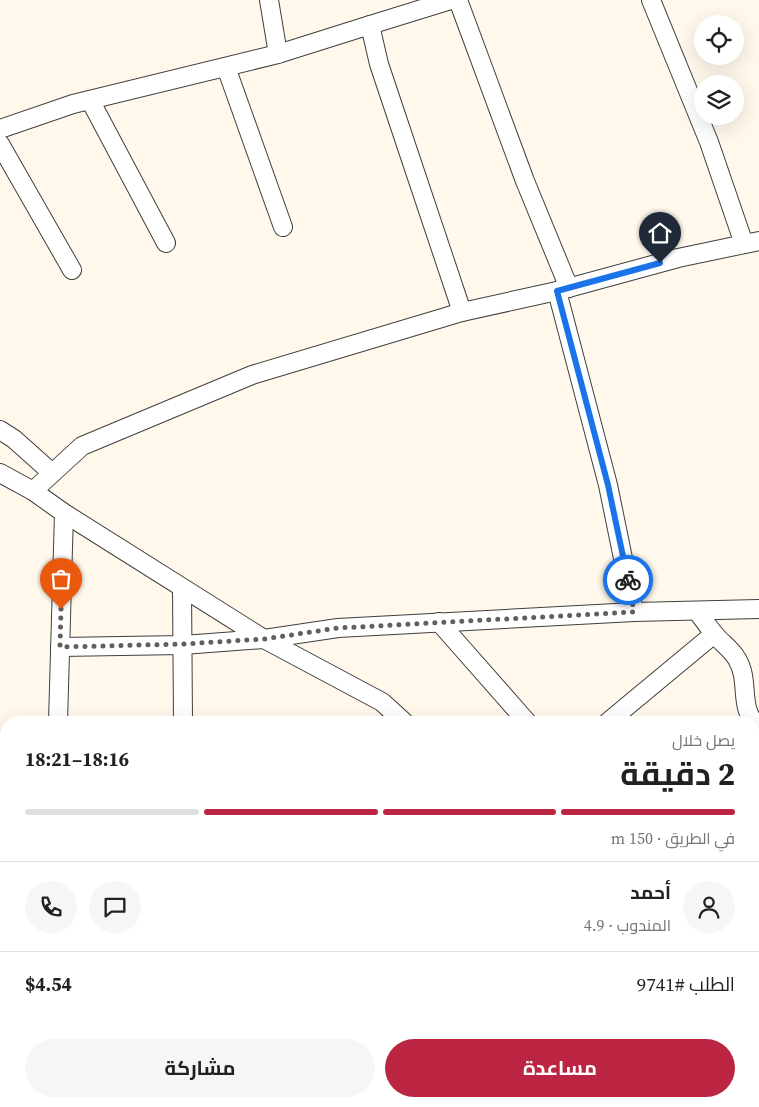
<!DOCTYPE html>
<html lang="ar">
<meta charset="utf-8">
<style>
body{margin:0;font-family:"Source Serif 4",Cairo,serif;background:#f6f6f6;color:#202124;direction:rtl;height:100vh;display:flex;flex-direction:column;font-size:19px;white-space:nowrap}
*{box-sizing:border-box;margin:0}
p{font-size:16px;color:#757577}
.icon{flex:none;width:28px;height:28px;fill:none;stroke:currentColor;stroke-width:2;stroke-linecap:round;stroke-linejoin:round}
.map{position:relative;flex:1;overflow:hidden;direction:ltr}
.details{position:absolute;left:0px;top:716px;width:760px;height:391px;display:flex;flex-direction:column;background:#fff;border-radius:20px 20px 0 0;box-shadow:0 5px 20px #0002;direction:rtl}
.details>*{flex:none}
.fabs{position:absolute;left:694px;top:15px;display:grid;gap:10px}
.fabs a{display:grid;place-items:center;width:50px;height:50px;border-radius:50%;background:#fff;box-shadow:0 5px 20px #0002;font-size:25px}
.pin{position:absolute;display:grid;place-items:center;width:42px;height:42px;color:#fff;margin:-51px -21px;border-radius:50% 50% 50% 0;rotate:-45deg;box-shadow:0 0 5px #0007}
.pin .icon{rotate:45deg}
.courier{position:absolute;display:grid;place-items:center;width:50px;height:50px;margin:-25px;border:4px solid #1a73e8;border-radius:50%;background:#fff;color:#222;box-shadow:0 1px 6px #0007}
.headline em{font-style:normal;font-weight:700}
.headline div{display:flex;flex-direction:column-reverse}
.headline{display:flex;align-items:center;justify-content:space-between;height:85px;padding:0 25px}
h1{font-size:32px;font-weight:700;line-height:38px}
.bar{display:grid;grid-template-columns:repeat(4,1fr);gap:8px 5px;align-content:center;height:60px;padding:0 25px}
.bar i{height:6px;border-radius:4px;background:#e0e0e0}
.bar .current{background:#bb2541}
.bar p{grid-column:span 4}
.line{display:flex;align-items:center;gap:12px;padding:0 25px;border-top:1px solid #e0e0e0}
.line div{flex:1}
.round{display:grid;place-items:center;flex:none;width:52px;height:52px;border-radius:26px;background:#f6f6f6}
.action{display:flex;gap:10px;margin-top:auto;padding:10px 25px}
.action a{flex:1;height:58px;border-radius:30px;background:#bb2541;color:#fff;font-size:20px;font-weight:700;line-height:58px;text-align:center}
.action a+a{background:#f6f6f6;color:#202124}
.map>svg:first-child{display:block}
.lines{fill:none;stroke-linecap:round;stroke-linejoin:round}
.street-casing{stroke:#3f3f3f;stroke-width:20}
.street{stroke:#fff;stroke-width:18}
.done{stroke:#615f5a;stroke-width:5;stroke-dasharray:0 9}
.route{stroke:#1a73e8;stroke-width:6}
</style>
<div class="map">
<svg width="759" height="1107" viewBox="0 0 759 1107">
<rect width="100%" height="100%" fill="#fff8eb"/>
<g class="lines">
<g class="street-casing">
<g id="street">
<path d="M 269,0 L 278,54"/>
<path d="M 458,0 L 525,181 L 569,288"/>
<path d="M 651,0 L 709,142 L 744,244"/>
<path d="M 370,25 L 451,0"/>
<path d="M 226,67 L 283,227"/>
<path d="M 90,100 L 166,243"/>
<path d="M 0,129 L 73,104 L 278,54 L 370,25 L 379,64 L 462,312"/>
<path d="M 0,144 L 72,270"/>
<path d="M 557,291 L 608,485 L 634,612"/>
<path d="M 0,430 L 14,439 L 52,473"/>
<path d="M 0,473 L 33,491 L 64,513 L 264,639 L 382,702 L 404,722"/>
<path d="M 33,491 L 82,446 L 252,375 L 462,312 L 557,291 L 678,258 L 759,241"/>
<path d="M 182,588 L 183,722"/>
<path d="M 697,611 C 703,619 709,628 716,636 C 722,643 732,650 737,659 C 751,682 737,709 759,727"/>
<path d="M 439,622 L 527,722"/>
<path d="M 60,647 L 183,645 L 264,639 L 338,628 L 634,612 L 759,609"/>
<path d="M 58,722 L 64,513"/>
<path d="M 608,722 L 714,634"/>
<path d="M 0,832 L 6,832"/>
<path d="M 754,848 L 759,851"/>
<path d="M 754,1076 L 759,1078"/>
<path d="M 203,1101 L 203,1107"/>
<path d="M 421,1101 L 429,1107"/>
<path d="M 508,1107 L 510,1101"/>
<path d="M 691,1107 L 694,1101"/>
</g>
</g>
<use href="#street" class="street"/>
</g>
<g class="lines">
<path class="done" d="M 61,609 L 60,647 L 183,644 L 264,639 L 338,628 L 634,612 L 628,580"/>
<path class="route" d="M 628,580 L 608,485 L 557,291 L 660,263"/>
</g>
</svg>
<div class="fabs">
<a><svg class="icon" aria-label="locate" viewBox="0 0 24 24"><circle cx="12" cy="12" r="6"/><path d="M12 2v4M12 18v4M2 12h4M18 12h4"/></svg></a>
<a><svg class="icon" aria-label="layers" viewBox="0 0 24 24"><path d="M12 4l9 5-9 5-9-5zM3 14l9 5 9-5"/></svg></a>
</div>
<div class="pin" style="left:61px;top:609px;background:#ea580c"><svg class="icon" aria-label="bag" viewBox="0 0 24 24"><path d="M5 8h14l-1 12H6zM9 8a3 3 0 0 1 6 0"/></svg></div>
<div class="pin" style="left:660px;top:263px;background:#1f2937"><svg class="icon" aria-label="home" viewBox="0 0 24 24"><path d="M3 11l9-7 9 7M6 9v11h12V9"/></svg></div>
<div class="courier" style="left:628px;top:580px"><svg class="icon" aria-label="bike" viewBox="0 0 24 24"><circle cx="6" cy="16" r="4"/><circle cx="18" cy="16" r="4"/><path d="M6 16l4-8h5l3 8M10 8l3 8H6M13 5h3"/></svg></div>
<section class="details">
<div class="headline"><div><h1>2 دقيقة</h1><p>يصل خلال</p></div><em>18:16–18:21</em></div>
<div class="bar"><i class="current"></i><i class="current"></i><i class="current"></i><i></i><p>في الطريق · 150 m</p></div>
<div class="line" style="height:90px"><a class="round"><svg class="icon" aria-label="person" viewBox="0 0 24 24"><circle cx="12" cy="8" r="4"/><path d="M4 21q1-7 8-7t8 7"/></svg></a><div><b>أحمد</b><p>المندوب · 4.9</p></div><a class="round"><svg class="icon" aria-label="chat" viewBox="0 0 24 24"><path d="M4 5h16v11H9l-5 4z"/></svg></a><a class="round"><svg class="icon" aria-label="phone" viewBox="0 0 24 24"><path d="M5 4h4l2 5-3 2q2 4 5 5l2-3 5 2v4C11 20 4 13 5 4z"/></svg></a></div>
<div class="line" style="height:65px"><div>الطلب #9741</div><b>$4.54</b></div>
<div class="action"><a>مساعدة</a><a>مشاركة</a></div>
</section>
</div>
